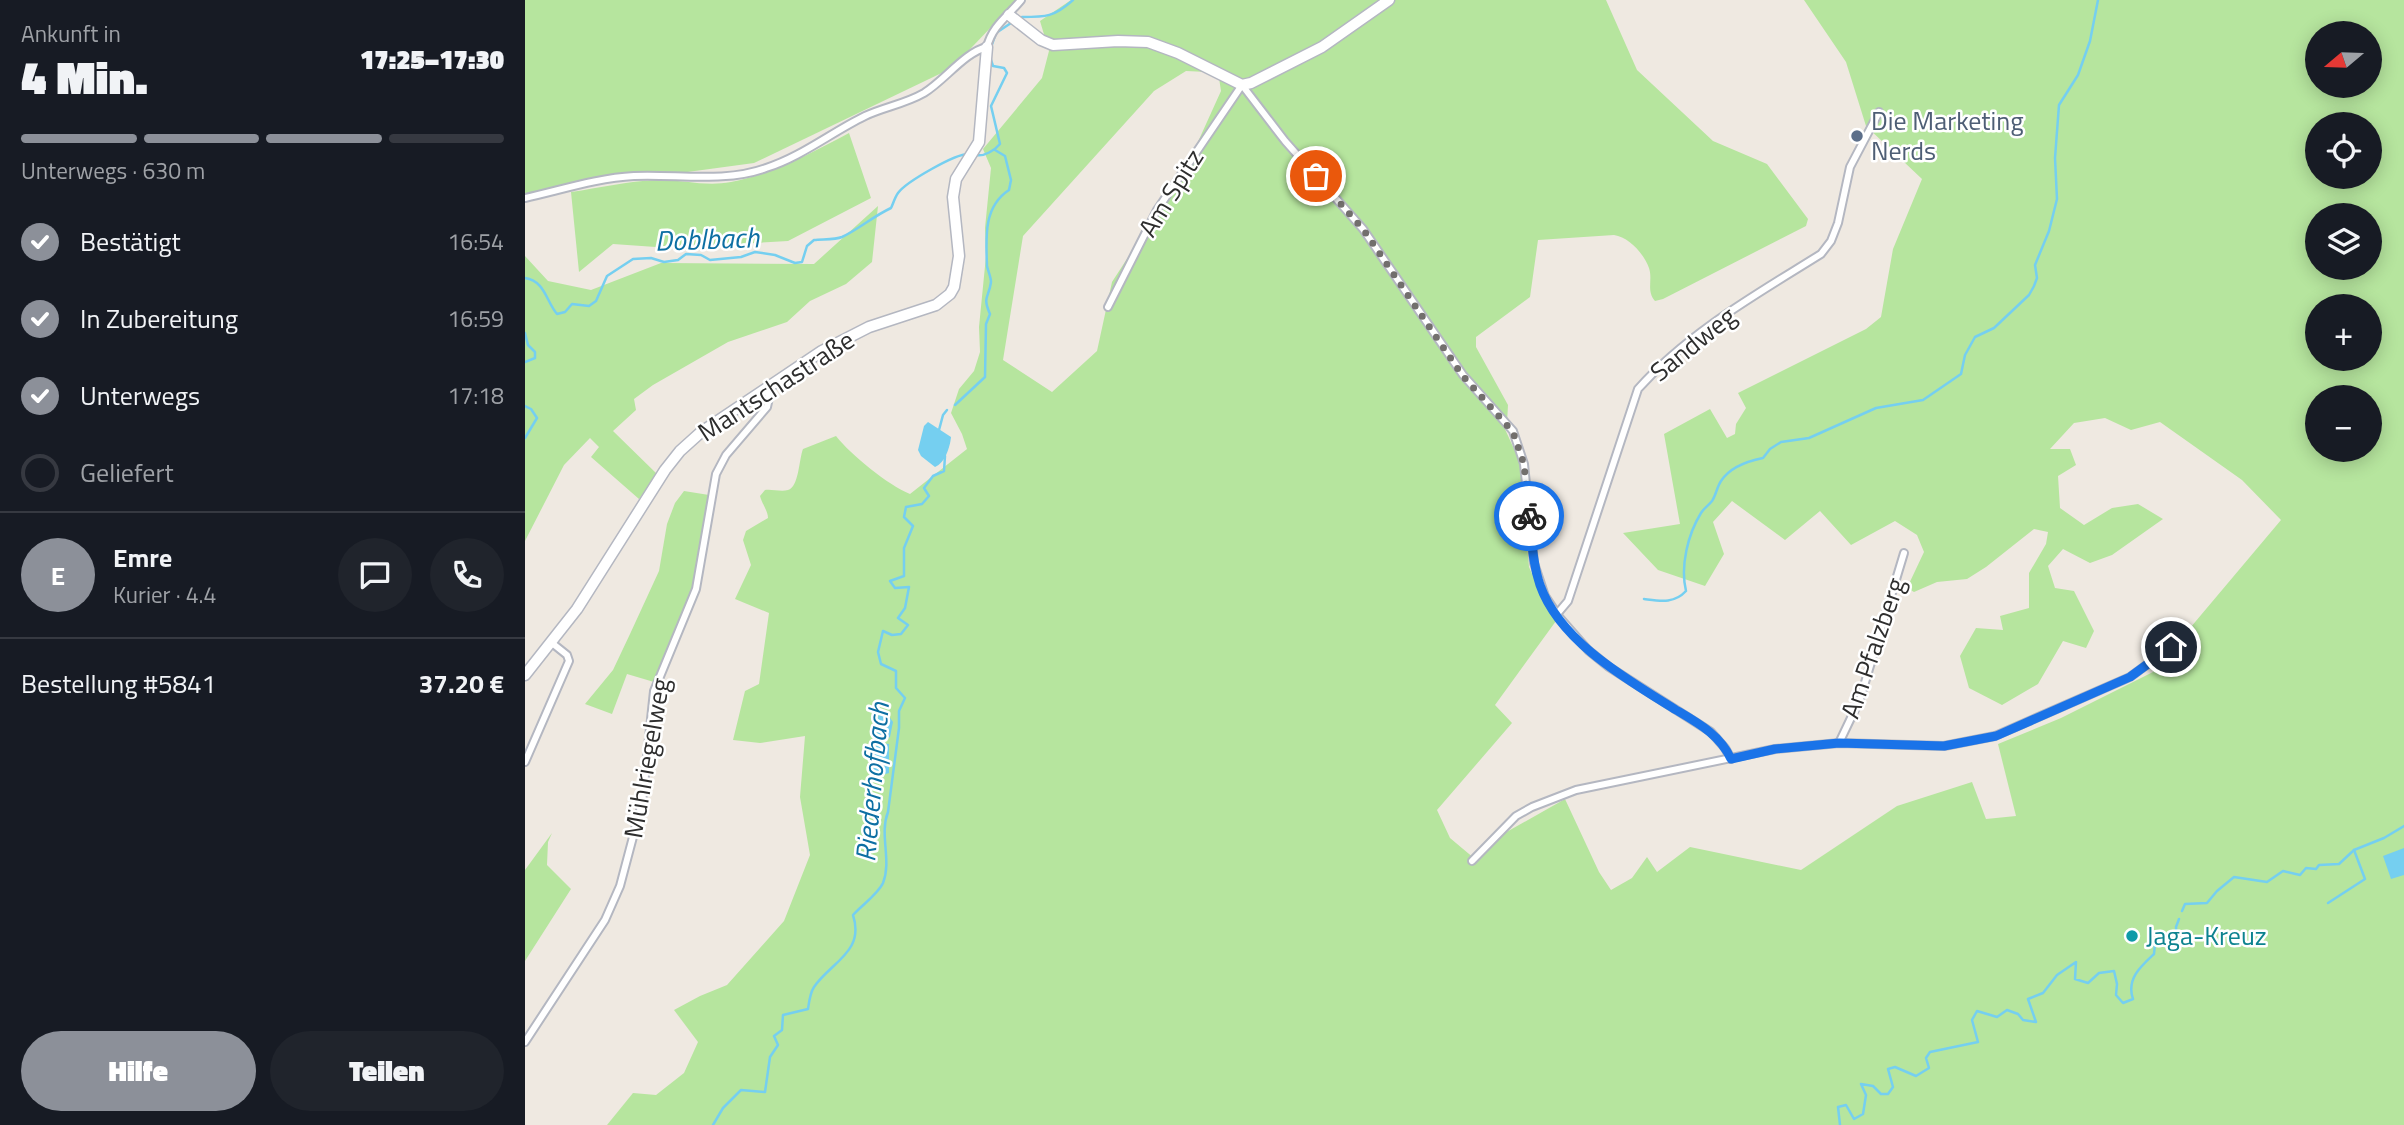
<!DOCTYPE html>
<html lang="de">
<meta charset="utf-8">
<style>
body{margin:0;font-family:"Titillium Web",sans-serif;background:#20242c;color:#f1f3f6;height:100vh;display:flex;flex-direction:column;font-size:26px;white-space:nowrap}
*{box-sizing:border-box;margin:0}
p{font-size:23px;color:#9ea1a6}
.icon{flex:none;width:38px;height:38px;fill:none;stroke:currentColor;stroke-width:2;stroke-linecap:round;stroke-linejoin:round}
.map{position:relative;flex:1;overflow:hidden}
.details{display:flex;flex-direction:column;background:#171b24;width:525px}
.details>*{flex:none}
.needle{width:46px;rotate:251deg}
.tools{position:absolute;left:1780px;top:21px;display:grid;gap:14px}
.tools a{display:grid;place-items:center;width:77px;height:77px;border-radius:50%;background:#171b24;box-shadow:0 4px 18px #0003;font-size:35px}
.pin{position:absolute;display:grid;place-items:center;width:60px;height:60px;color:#fff;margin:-30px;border:4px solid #fff;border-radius:50%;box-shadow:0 2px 7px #0007}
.courier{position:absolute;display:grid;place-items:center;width:70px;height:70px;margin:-35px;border:5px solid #1a73e8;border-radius:50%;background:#fff;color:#222;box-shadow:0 2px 9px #0007}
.summary em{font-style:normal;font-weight:800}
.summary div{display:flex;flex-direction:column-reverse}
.summary{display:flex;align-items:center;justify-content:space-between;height:119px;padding:0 21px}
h1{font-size:46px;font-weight:800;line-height:52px}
.bar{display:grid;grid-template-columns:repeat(4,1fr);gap:10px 7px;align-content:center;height:84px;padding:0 21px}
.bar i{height:9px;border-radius:5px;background:#363941}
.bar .active{background:#8c9099}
.bar p{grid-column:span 4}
.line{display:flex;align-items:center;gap:18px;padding:0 21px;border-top:2px solid #363941}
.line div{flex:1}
.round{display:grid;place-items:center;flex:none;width:74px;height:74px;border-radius:37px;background:#20242c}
ol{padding:0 21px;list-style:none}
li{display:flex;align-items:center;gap:21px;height:77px}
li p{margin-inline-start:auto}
li .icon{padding:7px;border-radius:50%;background:#8c9099;color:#fff;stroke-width:4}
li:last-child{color:#9ea1a6}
li i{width:38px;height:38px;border:4px solid #363941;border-radius:50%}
.cta{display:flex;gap:14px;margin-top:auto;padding:14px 21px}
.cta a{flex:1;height:80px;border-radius:42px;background:#8c9099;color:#fff;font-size:28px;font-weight:800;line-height:80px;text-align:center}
.cta a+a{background:#20242c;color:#f1f3f6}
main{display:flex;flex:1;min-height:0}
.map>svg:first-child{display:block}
.green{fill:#b6e59e;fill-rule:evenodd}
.water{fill:#75cff0}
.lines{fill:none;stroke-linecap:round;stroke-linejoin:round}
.stream{stroke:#75cff0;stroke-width:2.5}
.street-casing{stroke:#b4b7c1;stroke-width:10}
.secondary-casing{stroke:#b4b7c1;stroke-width:13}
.street{stroke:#fff;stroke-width:6}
.secondary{stroke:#fff;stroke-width:10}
.done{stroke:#726f6d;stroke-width:7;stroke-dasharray:0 12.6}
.route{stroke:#1a73e8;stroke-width:9}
.service-dot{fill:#5c6f8a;stroke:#fff;stroke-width:2.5}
.culture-dot{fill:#0f9aa8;stroke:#fff;stroke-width:2.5}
.labels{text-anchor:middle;stroke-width:5;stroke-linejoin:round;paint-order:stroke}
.service-label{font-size:26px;fill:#4e5e75;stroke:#fff;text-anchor:start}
.street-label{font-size:26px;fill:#2e2e2e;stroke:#fff}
.culture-label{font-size:26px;fill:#0d838f;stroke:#fff;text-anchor:start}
.water-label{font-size:28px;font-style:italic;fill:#0d6fa3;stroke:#fff}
</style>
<main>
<section class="details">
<div class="summary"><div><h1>4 Min.</h1><p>Ankunft in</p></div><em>17:25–17:30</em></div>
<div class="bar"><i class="active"></i><i class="active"></i><i class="active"></i><i></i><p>Unterwegs · 630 m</p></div>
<ol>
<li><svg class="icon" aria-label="check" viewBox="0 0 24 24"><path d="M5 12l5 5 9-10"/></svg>Bestätigt<p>16:54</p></li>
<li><svg class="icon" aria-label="check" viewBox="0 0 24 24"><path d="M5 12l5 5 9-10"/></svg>In Zubereitung<p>16:59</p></li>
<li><svg class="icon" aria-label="check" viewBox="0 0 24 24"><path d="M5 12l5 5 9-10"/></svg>Unterwegs<p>17:18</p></li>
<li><i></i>Geliefert</li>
</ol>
<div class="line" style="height:126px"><b class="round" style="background:#8c9099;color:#fff">E</b><div><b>Emre</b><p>Kurier · 4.4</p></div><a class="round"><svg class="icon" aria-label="chat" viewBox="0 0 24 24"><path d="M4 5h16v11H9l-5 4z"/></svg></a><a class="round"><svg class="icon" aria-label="phone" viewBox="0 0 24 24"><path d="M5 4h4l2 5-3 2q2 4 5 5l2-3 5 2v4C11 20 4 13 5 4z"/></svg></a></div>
<div class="line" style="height:91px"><div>Bestellung #5841</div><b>37.20 €</b></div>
<div class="cta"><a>Hilfe</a><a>Teilen</a></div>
</section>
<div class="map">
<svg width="1879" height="1125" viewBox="0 0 1879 1125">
<rect width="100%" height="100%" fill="#efe9e1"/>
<g class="green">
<path d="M 0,0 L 492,0 L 427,68 L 229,163 L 0,194 Z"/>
<path d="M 546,0 L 1081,0 L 1112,70 L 1188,141 L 1242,164 L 1283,219 L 1281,226 L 1138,299 L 1130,301 C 1121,291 1128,280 1124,268 C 1119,254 1104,237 1089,235 L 1013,240 L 1005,297 L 951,337 L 951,347 L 983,405 L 982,423 L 979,427 L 995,462 L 1004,567 L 1020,603 L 1031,621 L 970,705 L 987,723 L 912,810 L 925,838 L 950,859 L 978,834 L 1040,799 L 1074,872 L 1086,890 L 1107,878 L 1122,857 L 1132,872 L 1165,847 L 1276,870 L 1372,806 L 1447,782 L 1461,819 L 1491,816 L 1473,744 L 1536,718 L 1628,672 L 1756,520 L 1717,480 L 1635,422 L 1606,430 L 1580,418 L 1549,423 L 1525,449 L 1545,449 L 1551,465 L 1533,476 L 1535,508 L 1559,525 L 1587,508 L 1613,504 L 1638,519 L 1587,555 L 1565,563 L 1538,549 L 1523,566 L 1530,588 L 1549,591 L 1569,631 L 1561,648 L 1538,641 L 1513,684 L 1477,705 L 1444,688 L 1435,656 L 1451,628 L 1478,630 L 1475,616 L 1504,608 L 1504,573 L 1521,544 L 1523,532 L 1509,529 L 1461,567 L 1442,579 L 1412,582 L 1389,592 L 1382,588 L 1399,552 L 1392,535 L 1370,521 L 1326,545 L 1295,511 L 1260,540 L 1207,501 L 1188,522 L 1199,554 L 1180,586 L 1133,570 L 1098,533 L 1155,524 L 1139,434 L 1185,409 L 1202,438 L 1210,434 L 1211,424 L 1221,408 L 1213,393 L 1341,329 L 1356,317 L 1368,249 L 1397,179 L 1341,126 L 1321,62 L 1279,0 L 1879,0 L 1879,1125 L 82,1125 L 108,1093 L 131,1095 L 159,1073 L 173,1042 L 149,1010 L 175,996 L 202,985 L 259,921 L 285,855 L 275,797 L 280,736 L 235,743 L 208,740 L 220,691 L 234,684 L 244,613 L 210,599 L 226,565 L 218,540 L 221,531 L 243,518 C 243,511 237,504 235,496 L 240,490 C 247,489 256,492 263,490 C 274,487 274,459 278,449 L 311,436 C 326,455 363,485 385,494 L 442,449 L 437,434 L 426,413 L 434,389 L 449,371 L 455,352 L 454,327 L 461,256 L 460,228 L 466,168 L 458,149 L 517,78 L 524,51 L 515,21 ZM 1792,33 L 1844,33 L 1844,86 L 1792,86 ZM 661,71 L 682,72 L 694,78 L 696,91 L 662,166 L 587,282 L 572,351 L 527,392 L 478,360 L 498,236 L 629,91 ZM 1792,124 L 1844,124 L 1844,177 L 1792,177 ZM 1792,215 L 1844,215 L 1844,268 L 1792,268 ZM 1792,306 L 1844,306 L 1844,359 L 1792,359 ZM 1792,397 L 1844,397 L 1844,450 L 1792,450 Z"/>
<path d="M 324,133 L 346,198 L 263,241 L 145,248 L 88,244 L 54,272 L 46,192 C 74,188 103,181 131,180 C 157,179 179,187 206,182 C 248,174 286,153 324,133 Z"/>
<path d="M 353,206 L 347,262 L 321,284 L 285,301 L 262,322 L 203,342 L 128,385 L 109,399 L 111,410 L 88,431 L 132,474 L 114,499 L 66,457 L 74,447 L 65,438 L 39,465 L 0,541 L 0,256 L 23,281 L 66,290 L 136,263 L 289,264 Z"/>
<path d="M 159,491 L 184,495 L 168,588 L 129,682 L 102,674 L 87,714 L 60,704 L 88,670 L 105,634 L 134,571 L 142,524 L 150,503 Z"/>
<path d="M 27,833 L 23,842 L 22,865 L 46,889 L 0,961 L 0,870 Z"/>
</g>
<g class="water">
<path d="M 403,422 L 426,437 C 425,447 420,463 410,467 L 396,456 L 393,450 L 399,426 Z"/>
<path d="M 354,712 L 363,715 L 368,722 L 365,737 L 358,739 L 351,732 Z"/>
<path d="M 353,743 L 364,744 L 364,773 L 354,776 L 348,775 L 349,749 Z"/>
<path d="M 1879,848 L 1879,875 L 1866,879 L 1858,856 Z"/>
</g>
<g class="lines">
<g class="stream">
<path d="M 497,17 C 521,17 529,17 548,0"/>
<path d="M 466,47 L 471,33 L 486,23"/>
<path d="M 451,155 C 459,157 470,150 475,144 L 466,106 L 482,73 L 479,68 L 468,66 L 465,57"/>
<path d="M 0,278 C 20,281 21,301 32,314 L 40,312 L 47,304 L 64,306 L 71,301 L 82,276 L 108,259 L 126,258 L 139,262 L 153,260 L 161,254 L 176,255 L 185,260 L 216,257 L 230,252 L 250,255 L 270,263 L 277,262 L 282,246 L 289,240 C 297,239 310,240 317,237 C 334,229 347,217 366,208 C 368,204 370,197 373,193 C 381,182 431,153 444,154"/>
<path d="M 0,333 L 3,345 L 10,352 L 10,358 L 0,362"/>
<path d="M 430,405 L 460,377 L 461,324 L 465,314 C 457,296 464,298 466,282 C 466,277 463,271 462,266 C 461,238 458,207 484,190 L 486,180 L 480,156 L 470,150"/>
<path d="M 0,406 L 6,409 L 12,418 L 0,438"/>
<path d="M 414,430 L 418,415 L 422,410"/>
<path d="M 1119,599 C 1135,601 1149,604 1161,591 C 1155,566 1163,534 1176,513 C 1179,508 1184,505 1187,501 C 1191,495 1192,487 1196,481 C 1205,467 1223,461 1238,458 L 1245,449 L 1256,442 L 1284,438 L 1351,408 L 1398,400 L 1436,374 L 1440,355 L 1450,337 L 1469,328 L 1504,295 L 1509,286 L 1512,278 L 1510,265 L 1524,231 L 1532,199 L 1530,158 L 1534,105 L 1553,75 L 1565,41 L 1573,0"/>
<path d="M 1803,903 L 1840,879 L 1829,850"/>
<path d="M 1657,911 L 1660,904 L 1682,903 L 1692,891 L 1709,877 L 1742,882 L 1758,871 L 1775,875 L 1781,868 L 1791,869 L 1794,865 L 1814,864 L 1829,850 L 1859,838 L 1879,826"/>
<path d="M 188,1125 L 198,1108 L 216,1090 L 240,1092 L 245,1057 L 253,1045 L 249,1036 L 257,1030 L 258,1015 L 283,1009 C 284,1002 285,993 289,987 C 306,962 340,952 328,915 C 337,905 353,894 358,883 C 367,860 354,835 363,812 L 374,728 L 374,711 L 380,698 L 371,688 L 371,671 L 356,664 L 353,652 L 358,631 L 367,635 L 376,634 L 383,625 L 373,618 L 380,608 L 384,587 L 370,588 L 365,581 L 379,576 L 379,548 L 388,526 L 379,517 L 381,507 L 397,504 L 404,496 L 399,488 L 408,476 L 419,471 L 420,456"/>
<path d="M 1315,1125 L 1313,1107 L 1321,1105 L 1329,1119 L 1338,1114 L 1341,1095 L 1336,1084 L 1348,1086 L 1356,1094 L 1363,1094 L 1368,1087 L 1363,1069 L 1370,1067 L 1391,1076 L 1404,1068 L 1401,1058 L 1405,1052 L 1453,1042 L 1447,1020 L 1452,1011 L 1472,1017 L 1482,1010 L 1493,1014 L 1498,1020 L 1511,1022 L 1503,999 L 1518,993 L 1532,975 L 1551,962 L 1550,979 L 1563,983 L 1574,973 L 1589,971 L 1592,984 L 1591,995 L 1598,1003 L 1608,999 C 1601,979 1616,966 1629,954 L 1630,944 L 1640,938 L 1645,946 L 1652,943 L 1651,927 L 1654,919"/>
</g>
<g class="street-casing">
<g id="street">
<path d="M 0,198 C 36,190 72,178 109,176 C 152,174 200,183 241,168 C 276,157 307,132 340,116 C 359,107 380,104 399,93 C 420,80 440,52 462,47 C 467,26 483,16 496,0"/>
<path d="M 583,307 L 632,210 L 717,85 L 760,141 L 838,229 L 938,375 L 988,431 L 999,464 L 1009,563 L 1020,596 L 1034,617 L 1063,650 L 1084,667 L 1186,732 L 1200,748 L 1206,759"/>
<path d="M 1032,614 L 1043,601 L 1113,389 C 1164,332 1232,294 1296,254 L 1306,241 L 1313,223 L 1325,167 L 1354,112"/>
<path d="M 1314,743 L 1335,699 L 1379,553"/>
<path d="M 0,762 L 44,661 L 42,655 L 27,643"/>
<path d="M 947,861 L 991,816 L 1007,807 L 1051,790 L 1250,749 L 1314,743 L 1419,746 L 1470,736 L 1605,677 L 1646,647"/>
<path d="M 0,1042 L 80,920 L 95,886 L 117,803 L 129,691 L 171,589 L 191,474 L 201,455 L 242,407 L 244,398 L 242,388"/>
</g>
</g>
<g class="secondary-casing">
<g id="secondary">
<path d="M 484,15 L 516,40 L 528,45 L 593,41 L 623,42 L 653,53 L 717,85 L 726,83 L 797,47 L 864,0"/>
<path d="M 0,675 L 52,609 L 140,470 L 155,451 L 175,433 L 297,351 L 344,327 L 411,305 L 425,294 L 429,287 L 434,256 L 428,197 L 431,179 L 454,142 L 462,47"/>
</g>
</g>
<use href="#street" class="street"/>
<use href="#secondary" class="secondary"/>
</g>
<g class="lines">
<path class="done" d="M 791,176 L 838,229 L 937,375 L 988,432 L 999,464 L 1004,516"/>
<path class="route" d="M 1004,516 C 1007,539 1007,562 1015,585 C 1035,642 1103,680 1151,710 C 1173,723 1195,735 1206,759 L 1250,749 L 1314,743 L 1419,746 L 1471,736 L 1605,677 L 1646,647"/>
</g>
<circle class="service-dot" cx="1332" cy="136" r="7"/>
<circle class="culture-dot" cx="1607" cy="936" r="7"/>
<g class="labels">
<g class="service-label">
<text x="1346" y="130">Die Marketing<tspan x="1346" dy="30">Nerds</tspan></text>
</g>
<g class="street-label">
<text transform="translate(646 193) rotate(-58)" y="9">Am Spitz</text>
<text transform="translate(1168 344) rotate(-39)" y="9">Sandweg</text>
<text transform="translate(251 386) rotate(-33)" y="9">Mantschastraße</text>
<text transform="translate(1348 648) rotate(-71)" y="9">Am Pfalzberg</text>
<text transform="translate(122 758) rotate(-80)" y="9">Mühlriegelweg</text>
</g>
<g class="culture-label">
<text x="1621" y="945">Jaga-Kreuz</text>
</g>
<g class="water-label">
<text transform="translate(182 239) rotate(-2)" y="10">Doblbach</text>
<text transform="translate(347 782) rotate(-85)" y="10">Riederhofbach</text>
</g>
</g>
</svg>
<div class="tools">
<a><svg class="needle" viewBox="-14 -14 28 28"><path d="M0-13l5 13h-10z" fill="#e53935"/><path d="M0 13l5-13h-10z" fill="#9ea1a6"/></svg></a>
<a><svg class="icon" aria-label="locate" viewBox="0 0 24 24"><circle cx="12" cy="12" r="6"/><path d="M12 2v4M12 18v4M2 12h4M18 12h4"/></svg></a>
<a><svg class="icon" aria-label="layers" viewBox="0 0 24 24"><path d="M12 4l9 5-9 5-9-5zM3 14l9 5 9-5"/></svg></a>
<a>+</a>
<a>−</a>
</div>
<div class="pin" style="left:791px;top:176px;background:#ea580c"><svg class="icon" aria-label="bag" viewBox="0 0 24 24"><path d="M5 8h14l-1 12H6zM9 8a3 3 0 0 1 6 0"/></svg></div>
<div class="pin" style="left:1646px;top:647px;background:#1f2937"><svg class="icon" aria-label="home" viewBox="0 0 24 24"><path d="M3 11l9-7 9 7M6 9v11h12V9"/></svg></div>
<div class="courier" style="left:1004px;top:516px"><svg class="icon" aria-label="bike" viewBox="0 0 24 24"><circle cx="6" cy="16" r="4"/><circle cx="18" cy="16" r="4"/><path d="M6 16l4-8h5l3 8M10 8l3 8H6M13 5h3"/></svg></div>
</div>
</main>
